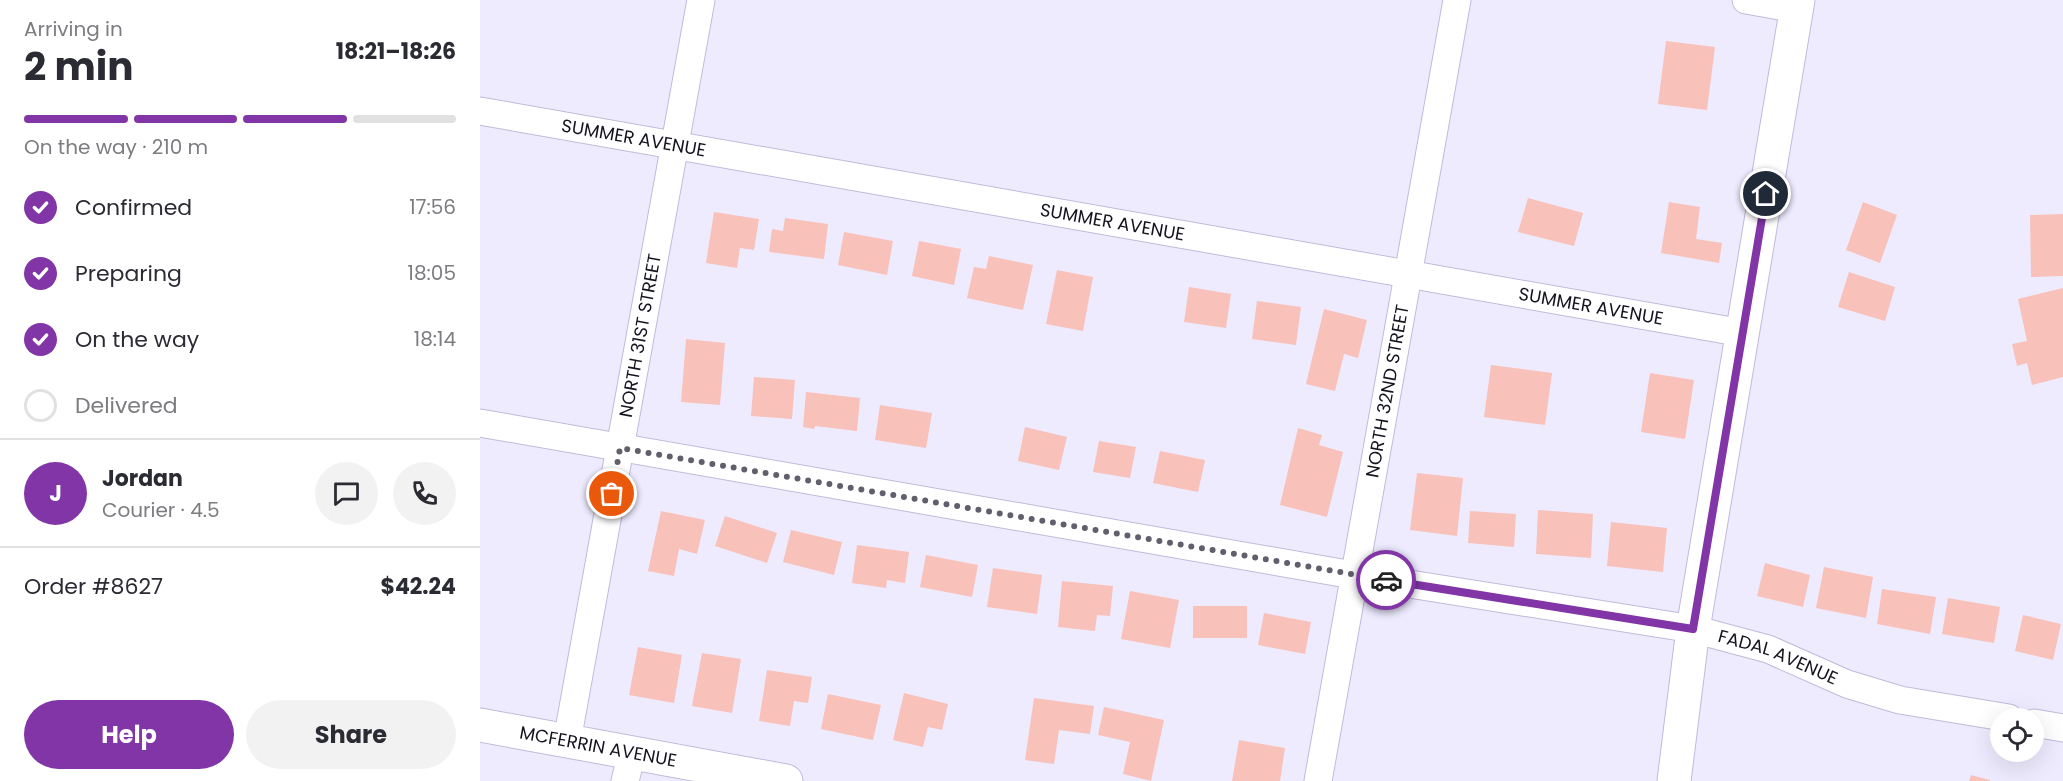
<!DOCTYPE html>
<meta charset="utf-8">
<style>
body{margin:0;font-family:Poppins,sans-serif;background:#f2f2f3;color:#2b2b33;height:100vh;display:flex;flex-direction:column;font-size:22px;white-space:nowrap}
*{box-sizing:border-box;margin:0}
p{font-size:20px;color:#7c7c81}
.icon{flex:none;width:33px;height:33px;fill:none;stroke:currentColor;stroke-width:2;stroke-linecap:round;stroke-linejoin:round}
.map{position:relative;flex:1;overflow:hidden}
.sheet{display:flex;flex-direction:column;background:#fff;width:480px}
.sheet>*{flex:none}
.controls{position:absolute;left:1510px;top:708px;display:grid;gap:12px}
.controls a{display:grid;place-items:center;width:54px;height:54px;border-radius:50%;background:#fff;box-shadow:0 6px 24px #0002;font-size:30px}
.pin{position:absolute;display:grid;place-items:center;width:51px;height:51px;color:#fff;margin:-26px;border:3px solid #fff;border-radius:50%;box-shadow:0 2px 6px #0007}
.courier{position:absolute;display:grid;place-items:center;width:60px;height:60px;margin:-30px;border:4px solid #8135a6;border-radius:50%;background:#fff;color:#222;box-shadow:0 2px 8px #0007}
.headline em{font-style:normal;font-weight:700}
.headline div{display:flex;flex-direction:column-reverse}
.headline{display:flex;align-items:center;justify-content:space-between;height:102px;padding:0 24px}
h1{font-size:39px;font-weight:700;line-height:45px}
.bar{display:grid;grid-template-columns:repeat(4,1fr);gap:9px 6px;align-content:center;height:72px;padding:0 24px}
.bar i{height:8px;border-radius:4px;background:#e1e1e2}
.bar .selected{background:#8135a6}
.bar p{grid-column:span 4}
.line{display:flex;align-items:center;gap:15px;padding:0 24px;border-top:2px solid #e1e1e2}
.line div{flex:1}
.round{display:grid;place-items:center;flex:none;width:63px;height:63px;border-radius:32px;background:#f2f2f3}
ol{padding:0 24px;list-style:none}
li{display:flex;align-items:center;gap:18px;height:66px}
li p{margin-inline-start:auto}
li .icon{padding:6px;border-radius:50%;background:#8135a6;color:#fff;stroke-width:4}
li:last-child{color:#7c7c81}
li i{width:33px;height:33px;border:3px solid #e1e1e2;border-radius:50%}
.primary-button{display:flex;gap:12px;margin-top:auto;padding:12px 24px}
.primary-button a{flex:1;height:69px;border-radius:36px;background:#8135a6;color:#fff;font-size:24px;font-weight:700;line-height:69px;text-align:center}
.primary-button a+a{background:#f2f2f3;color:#2b2b33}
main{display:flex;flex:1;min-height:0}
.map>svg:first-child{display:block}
.building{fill:#f8c1b9}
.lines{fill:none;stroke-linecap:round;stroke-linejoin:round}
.street-casing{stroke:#c1bada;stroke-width:29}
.secondary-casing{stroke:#c1bada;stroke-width:35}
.street{stroke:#fff;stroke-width:27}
.secondary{stroke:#fff;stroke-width:33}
.done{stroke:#625f6d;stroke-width:6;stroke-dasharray:0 10.8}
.route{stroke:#8135a6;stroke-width:8}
.labels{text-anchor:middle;stroke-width:5;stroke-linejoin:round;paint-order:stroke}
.street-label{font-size:18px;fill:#16131f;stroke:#efebff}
</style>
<main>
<section class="sheet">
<div class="headline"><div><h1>2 min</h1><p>Arriving in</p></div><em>18:21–18:26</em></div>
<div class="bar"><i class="selected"></i><i class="selected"></i><i class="selected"></i><i></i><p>On the way · 210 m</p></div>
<ol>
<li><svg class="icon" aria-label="check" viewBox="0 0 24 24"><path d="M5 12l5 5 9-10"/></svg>Confirmed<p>17:56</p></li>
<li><svg class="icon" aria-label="check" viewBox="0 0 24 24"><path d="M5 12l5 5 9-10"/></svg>Preparing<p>18:05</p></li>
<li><svg class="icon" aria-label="check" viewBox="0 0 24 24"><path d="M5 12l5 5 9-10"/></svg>On the way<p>18:14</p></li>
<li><i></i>Delivered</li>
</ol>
<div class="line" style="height:108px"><b class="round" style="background:#8135a6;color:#fff">J</b><div><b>Jordan</b><p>Courier · 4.5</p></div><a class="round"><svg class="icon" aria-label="chat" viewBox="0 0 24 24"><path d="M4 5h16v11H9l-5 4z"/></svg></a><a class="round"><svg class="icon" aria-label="phone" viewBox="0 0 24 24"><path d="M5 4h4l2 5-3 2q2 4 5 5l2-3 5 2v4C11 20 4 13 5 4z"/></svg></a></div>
<div class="line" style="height:78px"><div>Order #8627</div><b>$42.24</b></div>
<div class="primary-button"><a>Help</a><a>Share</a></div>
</section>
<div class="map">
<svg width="1583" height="781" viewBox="0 0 1583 781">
<rect width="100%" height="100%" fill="#efebff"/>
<g class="building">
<path d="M 1186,41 L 1235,47 L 1227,110 L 1178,104 Z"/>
<path d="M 1048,198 L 1103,213 L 1094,246 L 1038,232 Z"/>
<path d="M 1189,202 L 1220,207 L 1216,239 L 1242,243 L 1239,263 L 1181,253 Z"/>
<path d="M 1383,202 L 1417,215 L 1400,263 L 1366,250 Z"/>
<path d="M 234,212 L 279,219 L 274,250 L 260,248 L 257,268 L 226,263 Z"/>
<path d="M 1583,214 L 1583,276 L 1551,277 L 1550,215 Z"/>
<path d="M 305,218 L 348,224 L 344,259 L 289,252 L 292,229 L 303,231 Z"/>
<path d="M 364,232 L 413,241 L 407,275 L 358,265 Z"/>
<path d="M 439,241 L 481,249 L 474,285 L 432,276 Z"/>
<path d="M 509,256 L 553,265 L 543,310 L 487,298 L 494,267 L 506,269 Z"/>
<path d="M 577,270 L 613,277 L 603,331 L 566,324 Z"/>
<path d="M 1369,272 L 1415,287 L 1405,321 L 1358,307 Z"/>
<path d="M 709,287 L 751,294 L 746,328 L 704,322 Z"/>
<path d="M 1583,288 L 1583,377 L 1552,385 L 1547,363 L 1537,366 L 1532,344 L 1547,341 L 1538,299 Z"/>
<path d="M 777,301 L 821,307 L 816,345 L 772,339 Z"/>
<path d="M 844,309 L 887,320 L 878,358 L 864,354 L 855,391 L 826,384 Z"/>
<path d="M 206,339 L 245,343 L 240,405 L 201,402 Z"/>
<path d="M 1011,365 L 1072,373 L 1065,425 L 1004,417 Z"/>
<path d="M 1170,373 L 1214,380 L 1205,439 L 1161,432 Z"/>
<path d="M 274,377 L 315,380 L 312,419 L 271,416 Z"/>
<path d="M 326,392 L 380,398 L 377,431 L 335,426 L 334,429 L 323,427 Z"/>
<path d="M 400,405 L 452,413 L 446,448 L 395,440 Z"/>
<path d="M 545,427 L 587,437 L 579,470 L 538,461 Z"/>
<path d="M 818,428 L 842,435 L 839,445 L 863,452 L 847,517 L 800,505 Z"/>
<path d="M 619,441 L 656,447 L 650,478 L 613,472 Z"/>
<path d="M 680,451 L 725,460 L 718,492 L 673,483 Z"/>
<path d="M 937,473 L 983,478 L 977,536 L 930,530 Z"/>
<path d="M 1058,510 L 1113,514 L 1111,558 L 1056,554 Z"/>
<path d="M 181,511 L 225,520 L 217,554 L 199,549 L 194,576 L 168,571 Z"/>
<path d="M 990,511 L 1036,514 L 1034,547 L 988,543 Z"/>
<path d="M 245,516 L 297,533 L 287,563 L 235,546 Z"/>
<path d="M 1131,522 L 1187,528 L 1183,572 L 1127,566 Z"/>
<path d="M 311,530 L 362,542 L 354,575 L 303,562 Z"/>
<path d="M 377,545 L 429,552 L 425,583 L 407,580 L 406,588 L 372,583 Z"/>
<path d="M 446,555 L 498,565 L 492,597 L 440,587 Z"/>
<path d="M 1285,563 L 1330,575 L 1323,607 L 1277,596 Z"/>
<path d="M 1344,567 L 1393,577 L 1386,618 L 1336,608 Z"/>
<path d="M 513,568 L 562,575 L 557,614 L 507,607 Z"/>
<path d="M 582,581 L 633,586 L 630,616 L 617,615 L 615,631 L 578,627 Z"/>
<path d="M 1402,589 L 1456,597 L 1450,634 L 1397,624 Z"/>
<path d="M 650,591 L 699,600 L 690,648 L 641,639 Z"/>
<path d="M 1468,598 L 1520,607 L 1514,643 L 1462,634 Z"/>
<rect x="713" y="606" width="54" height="32"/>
<path d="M 784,613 L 831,622 L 825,654 L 778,645 Z"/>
<path d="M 1543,615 L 1581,624 L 1573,660 L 1535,651 Z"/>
<path d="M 158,647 L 202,655 L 194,703 L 149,695 Z"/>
<path d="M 222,653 L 261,659 L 252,713 L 212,706 Z"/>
<path d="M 287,670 L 332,677 L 328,703 L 314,701 L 310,726 L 279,721 Z"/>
<path d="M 424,693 L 468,704 L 462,730 L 448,727 L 443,747 L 413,740 Z"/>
<path d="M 348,694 L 401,705 L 393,740 L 341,729 Z"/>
<path d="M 554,698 L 614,706 L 610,734 L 579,730 L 574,764 L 545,760 Z"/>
<path d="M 624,707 L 684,720 L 671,781 L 643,774 L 650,742 L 618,735 Z"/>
<path d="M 759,740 L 805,748 L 800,781 L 752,781 Z"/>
<path d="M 1491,775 L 1510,780 L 1510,781 L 1489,781 Z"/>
</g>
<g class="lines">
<g class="street-casing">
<g id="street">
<path d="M 1266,0 L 1317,9"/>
<path id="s1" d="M 0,111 L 1263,333"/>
<path id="s2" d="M 0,423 L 873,575 L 1213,629 L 1288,649 L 1367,684 L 1420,700 L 1529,718"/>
<path d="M 1554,723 L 1583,728"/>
<path id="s3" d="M 87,741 L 221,0"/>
<path d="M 145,781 L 152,753"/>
<path id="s4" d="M 838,781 L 977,0"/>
</g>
</g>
<g class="secondary-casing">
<g id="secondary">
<path id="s5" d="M 0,725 L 306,781"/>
<path d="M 1194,781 L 1213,629 L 1318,0"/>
</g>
</g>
<use href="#street" class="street"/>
<use href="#secondary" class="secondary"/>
</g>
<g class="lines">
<path class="done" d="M 132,494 L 140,448 L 906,580"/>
<path class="route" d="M 906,580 L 1213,629 L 1286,194"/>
</g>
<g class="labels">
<g class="street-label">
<text dy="6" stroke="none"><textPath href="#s1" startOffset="156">SUMMER AVENUE</textPath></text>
<text dy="6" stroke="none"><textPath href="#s1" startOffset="642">SUMMER AVENUE</textPath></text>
<text dy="6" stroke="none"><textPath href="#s1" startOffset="1128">SUMMER AVENUE</textPath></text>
<text dy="6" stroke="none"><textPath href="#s3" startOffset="412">NORTH 31ST STREET</textPath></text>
<text dy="6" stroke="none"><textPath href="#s4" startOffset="396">NORTH 32ND STREET</textPath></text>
<text dy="6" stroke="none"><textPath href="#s2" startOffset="1320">FADAL AVENUE</textPath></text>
<text dy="6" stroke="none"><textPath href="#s5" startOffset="120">MCFERRIN AVENUE</textPath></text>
</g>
</g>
</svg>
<div class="controls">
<a><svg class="icon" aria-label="locate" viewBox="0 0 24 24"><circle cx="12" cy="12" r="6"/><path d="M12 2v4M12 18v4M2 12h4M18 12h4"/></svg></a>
</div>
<div class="pin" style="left:132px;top:494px;background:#ea580c"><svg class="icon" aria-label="bag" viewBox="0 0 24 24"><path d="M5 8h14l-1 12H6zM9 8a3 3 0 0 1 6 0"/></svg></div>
<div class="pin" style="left:1286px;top:194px;background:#1f2937"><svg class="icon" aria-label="home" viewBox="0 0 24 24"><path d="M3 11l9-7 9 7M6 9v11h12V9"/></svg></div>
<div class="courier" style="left:906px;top:580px"><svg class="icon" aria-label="car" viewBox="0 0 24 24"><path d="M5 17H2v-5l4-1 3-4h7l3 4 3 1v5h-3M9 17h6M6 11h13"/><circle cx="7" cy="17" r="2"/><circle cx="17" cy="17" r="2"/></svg></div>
</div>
</main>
